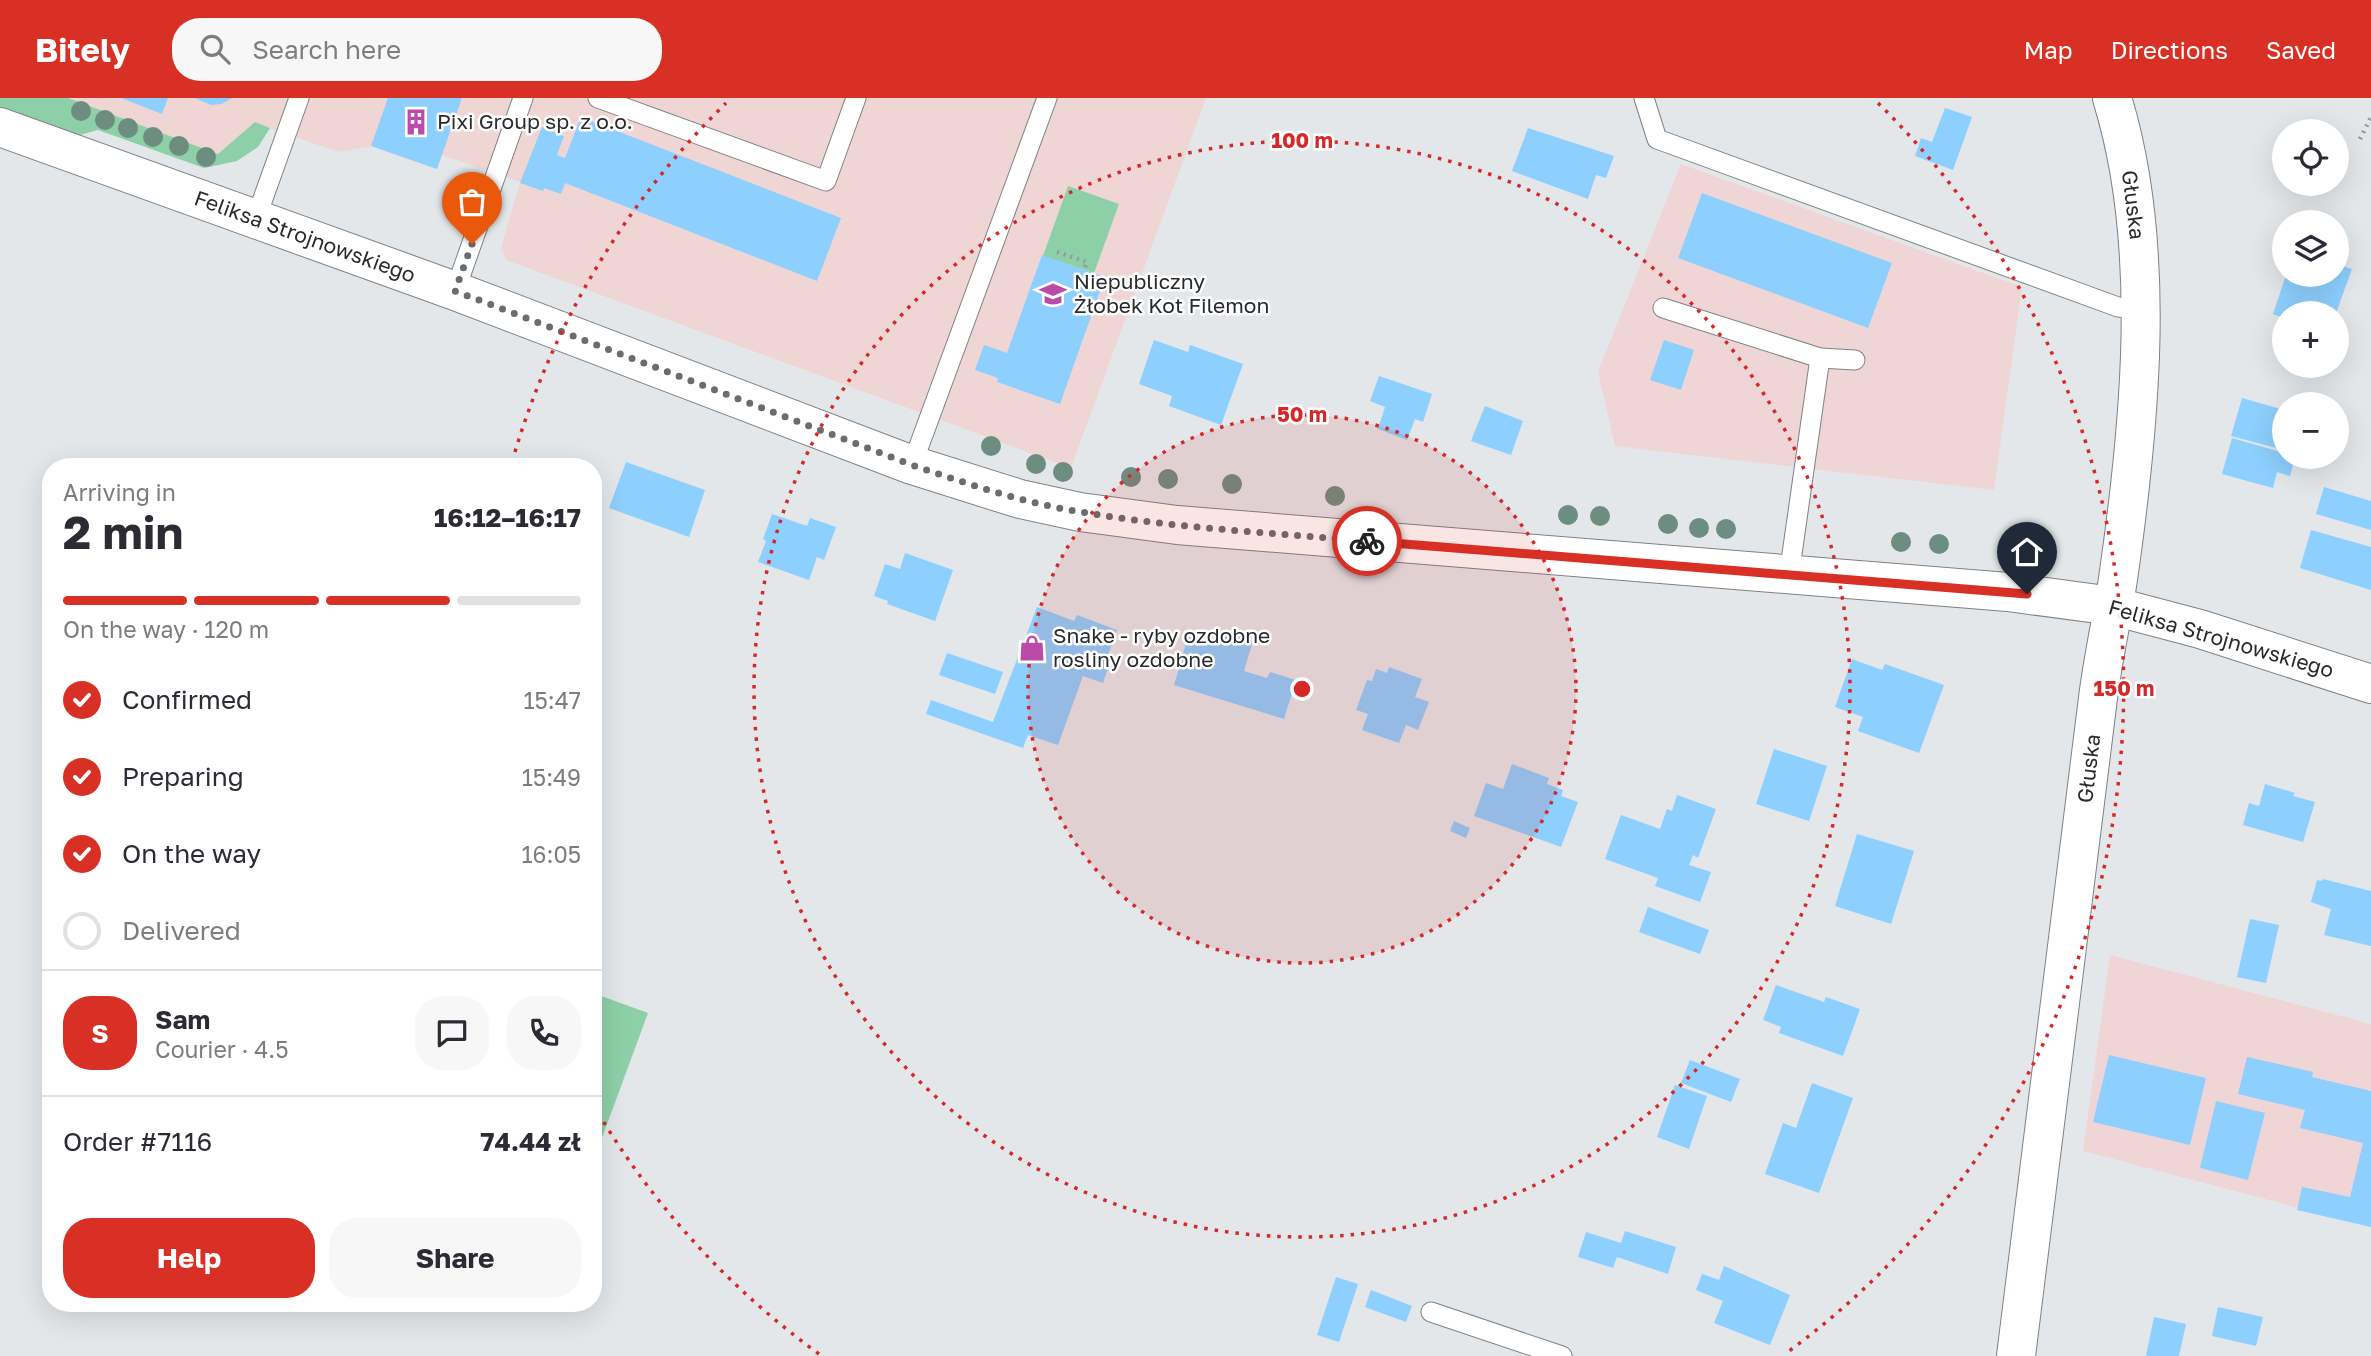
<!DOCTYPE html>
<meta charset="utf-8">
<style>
body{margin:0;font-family:"Golos Text",sans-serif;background:#f7f7f7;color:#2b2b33;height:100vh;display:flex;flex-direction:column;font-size:26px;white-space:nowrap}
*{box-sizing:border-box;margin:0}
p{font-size:23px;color:#7c7c81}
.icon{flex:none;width:38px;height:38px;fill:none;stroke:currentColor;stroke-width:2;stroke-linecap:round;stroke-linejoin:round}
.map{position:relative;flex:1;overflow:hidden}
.sheet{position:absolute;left:42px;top:360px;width:560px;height:854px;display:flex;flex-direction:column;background:#fff;border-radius:28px;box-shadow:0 7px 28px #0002}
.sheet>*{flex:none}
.controls{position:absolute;left:2272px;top:21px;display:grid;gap:14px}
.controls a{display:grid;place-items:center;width:77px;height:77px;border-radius:50%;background:#fff;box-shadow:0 7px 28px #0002;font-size:35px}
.pin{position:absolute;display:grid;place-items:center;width:60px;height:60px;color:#fff;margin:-72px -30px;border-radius:50% 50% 50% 0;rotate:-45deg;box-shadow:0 0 7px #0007}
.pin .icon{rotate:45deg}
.courier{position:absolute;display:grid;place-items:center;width:70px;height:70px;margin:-35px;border:5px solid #d93025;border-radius:50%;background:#fff;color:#222;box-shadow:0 2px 9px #0007}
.summary em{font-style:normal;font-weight:700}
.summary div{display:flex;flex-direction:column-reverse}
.summary{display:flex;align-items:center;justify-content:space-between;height:119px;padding:0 21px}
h1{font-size:46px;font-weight:700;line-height:52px}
.bar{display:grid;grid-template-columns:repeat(4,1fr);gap:10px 7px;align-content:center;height:84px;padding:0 21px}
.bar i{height:9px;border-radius:5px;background:#e1e1e2}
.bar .current{background:#d93025}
.bar p{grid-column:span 4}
.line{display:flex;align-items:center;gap:18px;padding:0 21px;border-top:2px solid #e1e1e2}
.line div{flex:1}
.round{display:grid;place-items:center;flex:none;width:74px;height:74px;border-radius:28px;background:#f7f7f7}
ol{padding:0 21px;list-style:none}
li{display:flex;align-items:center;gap:21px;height:77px}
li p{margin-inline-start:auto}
li .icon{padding:7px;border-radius:50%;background:#d93025;color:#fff;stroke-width:4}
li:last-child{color:#7c7c81}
li i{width:38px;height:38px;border:4px solid #e1e1e2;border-radius:50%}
.primary-button{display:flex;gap:14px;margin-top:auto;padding:14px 21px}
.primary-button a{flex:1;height:80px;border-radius:28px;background:#d93025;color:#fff;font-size:28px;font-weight:700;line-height:80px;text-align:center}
.primary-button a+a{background:#f7f7f7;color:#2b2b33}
header{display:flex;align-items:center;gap:42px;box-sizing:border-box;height:98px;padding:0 35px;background:#d93025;color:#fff}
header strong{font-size:33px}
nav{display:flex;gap:38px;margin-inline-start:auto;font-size:24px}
.search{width:490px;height:63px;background:#f7f7f7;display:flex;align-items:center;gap:18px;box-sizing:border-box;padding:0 24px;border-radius:28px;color:#7c7c81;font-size:26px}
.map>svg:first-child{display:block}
.commercial{fill:#f0d5d6}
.industrial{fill:#f0d5d5}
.green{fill:#8dd0a7}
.building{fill:#8dcffe}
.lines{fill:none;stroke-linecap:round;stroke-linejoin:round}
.lane-casing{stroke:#7e8285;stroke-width:21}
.street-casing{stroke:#7e8285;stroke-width:40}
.secondary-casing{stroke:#7e8285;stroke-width:40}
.path{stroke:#979a9c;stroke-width:4.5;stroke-dasharray:2 5;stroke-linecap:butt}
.lane{stroke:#fff;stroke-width:19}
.street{stroke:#fff;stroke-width:38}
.secondary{stroke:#fff;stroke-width:38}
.tree{fill:#6d8d80}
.done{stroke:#6a6c6e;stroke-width:7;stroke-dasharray:0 12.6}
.route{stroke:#d93025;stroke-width:9}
.ring{fill:none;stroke:#d62828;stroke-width:3.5;stroke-dasharray:3.5 7}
.labels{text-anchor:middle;stroke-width:5;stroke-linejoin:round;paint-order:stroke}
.poi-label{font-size:21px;fill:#292a2c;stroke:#fff;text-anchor:start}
.street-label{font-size:21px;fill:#292a2c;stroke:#fff}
.centre{fill:#d62828;stroke:#fff;stroke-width:3.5}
.ring-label{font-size:21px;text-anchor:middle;font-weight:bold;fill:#d62828;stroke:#fff;stroke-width:5;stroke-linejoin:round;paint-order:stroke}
</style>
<header>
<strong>Bitely</strong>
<div class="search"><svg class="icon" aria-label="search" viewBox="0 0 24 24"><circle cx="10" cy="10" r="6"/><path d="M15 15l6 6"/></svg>Search here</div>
<nav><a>Map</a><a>Directions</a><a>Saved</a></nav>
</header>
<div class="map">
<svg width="2371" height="1258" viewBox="0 0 2371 1258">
<rect width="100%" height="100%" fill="#e3e7ea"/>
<g class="commercial">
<path d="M 1681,66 L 2022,189 L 1994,392 L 1615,348 L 1598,274 Z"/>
<path d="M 2110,857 L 2371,926 L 2371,1129 L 2083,1053 Z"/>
</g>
<path class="industrial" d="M 68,0 L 1206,0 L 1071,370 L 506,162 L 501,150 L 520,84 L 442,57 L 437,71 L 371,48 L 338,54 L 255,25 L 218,56 Z"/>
<g class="green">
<path d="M 0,0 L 68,0 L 218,56 L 255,24 L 270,30 L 258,49 L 237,63 L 204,70 L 98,32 L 69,40 L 0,15 Z"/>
<path d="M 1068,88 L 1119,106 L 1094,175 L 1043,158 Z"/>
<path d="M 593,895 L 648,915 L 596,1056 L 593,1055 Z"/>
</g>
<g class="building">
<path d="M 121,0 L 168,0 L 162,16 Z"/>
<path d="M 195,0 L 233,0 L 221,6 L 211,7 Z"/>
<path d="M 388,0 L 462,0 L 437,71 L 371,48 Z"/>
<path d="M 1945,10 L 1972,19 L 1953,72 L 1915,58 L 1921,40 L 1932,44 Z"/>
<path d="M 581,19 L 841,120 L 817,183 L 565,85 L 561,96 L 544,90 L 543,93 L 520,85 L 542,29 L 564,38 L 557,57 L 565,60 Z"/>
<path d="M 1528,30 L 1614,58 L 1606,80 L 1596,77 L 1588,101 L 1512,73 Z"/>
<path d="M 1702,95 L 1892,165 L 1868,230 L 1678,160 Z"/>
<path d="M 1042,157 L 1105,179 L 1060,306 L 997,284 L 998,280 L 975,272 L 984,247 L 1007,255 Z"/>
<path d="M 2336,166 L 2352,171 L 2336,215 L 2284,215 L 2284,220 L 2273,216 L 2286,177 L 2336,177 Z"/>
<path d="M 1154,242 L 1188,254 L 1190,247 L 1243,266 L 1221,327 L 1169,308 L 1172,298 L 1139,286 Z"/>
<path d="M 1664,242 L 1694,252 L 1681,292 L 1650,282 Z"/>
<path d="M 1379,278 L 1432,296 L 1423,324 L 1415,321 L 1407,342 L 1378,331 L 1385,309 L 1370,303 Z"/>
<path d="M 2242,300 L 2284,312 L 2284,352 L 2231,338 Z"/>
<path d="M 1485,308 L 1523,323 L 1511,357 L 1471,343 Z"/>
<path d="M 2232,340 L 2284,355 L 2284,359 L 2295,359 L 2290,378 L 2277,374 L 2273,390 L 2222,376 Z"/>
<path d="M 626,364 L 705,392 L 689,439 L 609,410 Z"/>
<path d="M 2324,389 L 2371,403 L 2371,432 L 2316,416 Z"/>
<path d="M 772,416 L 807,428 L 810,420 L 836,429 L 824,462 L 817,459 L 809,482 L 758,464 L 766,443 L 763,441 Z"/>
<path d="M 2311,432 L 2371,449 L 2371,492 L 2300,470 Z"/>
<path d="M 905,455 L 953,472 L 935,523 L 887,506 L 888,503 L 874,498 L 885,466 L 900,471 Z"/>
<path d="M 1037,509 L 1074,523 L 1077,517 L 1117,532 L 1106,563 L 1110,564 L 1103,585 L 1083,578 L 1058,647 L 1028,637 L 1023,650 L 926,616 L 931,602 L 993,624 Z"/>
<path d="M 1219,532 L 1253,543 L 1244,573 L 1267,580 L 1270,574 L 1296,582 L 1284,621 L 1174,587 L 1188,539 L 1214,547 Z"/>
<path d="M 947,555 L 1003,574 L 995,596 L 939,577 Z"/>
<path d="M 1852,561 L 1882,572 L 1885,566 L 1944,587 L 1919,655 L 1858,633 L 1863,619 L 1835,609 Z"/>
<path d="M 1389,569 L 1422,581 L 1415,599 L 1429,604 L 1418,632 L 1406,627 L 1399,645 L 1362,632 L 1368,616 L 1356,612 L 1367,582 L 1372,583 L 1376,571 L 1387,575 Z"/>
<path d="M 1774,651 L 1827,668 L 1809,723 L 1756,706 Z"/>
<path d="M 1512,666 L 1549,680 L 1547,686 L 1563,692 L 1561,698 L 1578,704 L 1561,749 L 1474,718 L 1486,685 L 1503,691 Z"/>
<path d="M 2265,686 L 2295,695 L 2293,698 L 2315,704 L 2303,744 L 2243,727 L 2249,705 L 2259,708 Z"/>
<path d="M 1677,697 L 1716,711 L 1698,760 L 1693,757 L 1689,767 L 1711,774 L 1700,804 L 1655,788 L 1658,780 L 1605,761 L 1621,717 L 1660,731 L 1667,711 L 1672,713 Z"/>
<path d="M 1454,723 L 1470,730 L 1466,740 L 1450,733 Z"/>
<path d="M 1857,736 L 1914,753 L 1891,826 L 1835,808 Z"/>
<path d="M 2323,781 L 2371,793 L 2371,848 L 2324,837 L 2331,811 L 2311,804 L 2317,782 L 2322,783 Z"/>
<path d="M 1648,809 L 1709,832 L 1700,856 L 1639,834 Z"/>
<path d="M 2250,821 L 2279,827 L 2266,885 L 2237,879 Z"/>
<path d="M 1776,887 L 1824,904 L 1826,899 L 1860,911 L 1843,958 L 1779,935 L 1781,929 L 1763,922 Z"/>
<path d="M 2109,957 L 2206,980 L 2190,1047 L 2093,1024 Z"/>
<path d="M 2247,959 L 2313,974 L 2312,979 L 2371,993 L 2371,1129 L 2297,1112 L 2302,1089 L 2350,1099 L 2363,1045 L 2300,1030 L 2305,1012 L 2238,996 Z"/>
<path d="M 1690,962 L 1740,981 L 1731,1004 L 1681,985 Z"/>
<path d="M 1812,985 L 1853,1000 L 1819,1095 L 1765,1076 L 1783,1025 L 1796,1030 Z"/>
<path d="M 1675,987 L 1707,998 L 1689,1051 L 1657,1039 Z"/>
<path d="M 2216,1003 L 2265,1015 L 2248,1082 L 2200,1070 Z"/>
<path d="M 1625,1133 L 1676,1149 L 1668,1176 L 1617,1159 L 1613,1170 L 1578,1159 L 1586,1134 L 1621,1145 Z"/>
<path d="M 1724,1168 L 1790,1197 L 1770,1247 L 1714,1225 L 1723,1203 L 1696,1192 L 1702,1176 L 1719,1182 Z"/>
<path d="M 1336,1179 L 1358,1186 L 1339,1244 L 1317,1237 Z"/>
<path d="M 1371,1192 L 1412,1208 L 1406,1224 L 1365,1209 Z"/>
<path d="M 2218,1209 L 2263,1219 L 2256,1248 L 2212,1238 Z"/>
<path d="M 2154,1219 L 2186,1226 L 2179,1258 L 2146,1258 Z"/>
</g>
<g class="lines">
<g class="lane-casing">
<g id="lane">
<path d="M 598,0 L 826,83 L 856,0"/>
<path d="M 1644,0 L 1657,41 L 2118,209 L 2140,213"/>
<path d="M 255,123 L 299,0"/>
<path d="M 455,193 L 523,0"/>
<path d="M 1663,210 L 1820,260 L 1789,477"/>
<path d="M 1820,260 L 1855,262"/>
<path d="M 912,367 L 1047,0"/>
<path d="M 1431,1214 L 1562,1258"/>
</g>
</g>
<g class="street-casing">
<g id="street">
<path id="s1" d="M 0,29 L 455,193 L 912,367 L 1020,401 L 1080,414 L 1177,427 L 2008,494 L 2113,508"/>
</g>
</g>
<g class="secondary-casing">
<g id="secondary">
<path d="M 2113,508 L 2200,531 L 2371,586"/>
<path id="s2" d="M 2016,1258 C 2043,1039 2071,819 2098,600 C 2103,560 2112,521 2118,481 C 2140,328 2158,149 2112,0"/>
</g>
</g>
<g class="path">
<path d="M 2360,41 L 2371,19"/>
<path d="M 1057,154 L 1087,164 L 1084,172"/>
</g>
<use href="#lane" class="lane"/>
<use href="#street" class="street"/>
<use href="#secondary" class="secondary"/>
</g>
<g class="tree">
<circle cx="81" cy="13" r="10"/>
<circle cx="105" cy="22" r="10"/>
<circle cx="128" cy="30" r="10"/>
<circle cx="153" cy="39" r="10"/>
<circle cx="179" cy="48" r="10"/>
<circle cx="206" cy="59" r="10"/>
<circle cx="991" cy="348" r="10"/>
<circle cx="1036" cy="366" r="10"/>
<circle cx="1063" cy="374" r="10"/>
<circle cx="1131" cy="379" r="10"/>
<circle cx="1168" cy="381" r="10"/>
<circle cx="1232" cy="386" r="10"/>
<circle cx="1335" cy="398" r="10"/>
<circle cx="1568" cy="417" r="10"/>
<circle cx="1600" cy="418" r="10"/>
<circle cx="1668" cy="426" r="10"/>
<circle cx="1699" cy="430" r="10"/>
<circle cx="1726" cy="431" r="10"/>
<circle cx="1901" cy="444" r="10"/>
<circle cx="1939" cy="446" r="10"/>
</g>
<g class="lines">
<path class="done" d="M 472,146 L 455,193 L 912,367 C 968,386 1024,405 1081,414 C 1176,430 1272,435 1367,443"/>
<path class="route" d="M 1367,443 L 2027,496"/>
</g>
<circle cx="1302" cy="591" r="274" fill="#d62828" fill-opacity=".12"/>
<g class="ring">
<circle cx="1302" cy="591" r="274"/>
<circle cx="1302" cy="591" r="548"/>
<path d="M819 1256A822 822 0 0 1 594 1008M512 364A822 822 0 0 1 726 5M1878 5A822 822 0 0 1 1785 1256"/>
</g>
<defs>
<g id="building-bare" transform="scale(2.1)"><path d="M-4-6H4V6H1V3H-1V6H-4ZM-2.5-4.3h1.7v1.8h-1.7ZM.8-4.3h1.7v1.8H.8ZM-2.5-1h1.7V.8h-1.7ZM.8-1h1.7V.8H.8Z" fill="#bb4ba7" stroke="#fff" stroke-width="2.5" paint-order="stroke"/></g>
<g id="school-bare" transform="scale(2.1)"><path d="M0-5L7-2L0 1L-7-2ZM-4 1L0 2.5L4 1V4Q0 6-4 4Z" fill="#bb4ba7" stroke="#fff" stroke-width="2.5" paint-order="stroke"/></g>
<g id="shop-bare" transform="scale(2.1)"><path d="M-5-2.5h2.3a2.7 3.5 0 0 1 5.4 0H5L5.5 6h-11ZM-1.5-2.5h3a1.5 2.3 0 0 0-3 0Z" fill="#bb4ba7" stroke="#fff" stroke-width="2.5" paint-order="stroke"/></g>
</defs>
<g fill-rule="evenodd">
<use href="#building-bare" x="416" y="24"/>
<use href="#school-bare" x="1053" y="196"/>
<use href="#shop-bare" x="1032" y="550"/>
</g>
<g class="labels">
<g class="poi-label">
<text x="437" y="31">Pixi Group sp. z o.o.</text>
<text x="1074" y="191">Niepubliczny<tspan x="1074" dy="24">Żłobek Kot Filemon</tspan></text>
<text x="1053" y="545">Snake - ryby ozdobne<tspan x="1053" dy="24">rosliny ozdobne</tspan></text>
</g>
<g class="street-label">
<text transform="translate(2133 107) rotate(83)" y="7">Głuska</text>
<text dy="7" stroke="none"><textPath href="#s1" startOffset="324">Feliksa Strojnowskiego</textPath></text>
<text transform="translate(2221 541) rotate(16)" y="7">Feliksa Strojnowskiego</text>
<text dy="7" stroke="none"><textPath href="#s2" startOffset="592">Głuska</textPath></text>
</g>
</g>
<circle cx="1302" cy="591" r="10" class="centre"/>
<g class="ring-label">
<text x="1302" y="50">100 m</text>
<text x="1302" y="324">50 m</text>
<text x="2124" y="598">150 m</text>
</g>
</svg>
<div class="controls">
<a><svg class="icon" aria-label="locate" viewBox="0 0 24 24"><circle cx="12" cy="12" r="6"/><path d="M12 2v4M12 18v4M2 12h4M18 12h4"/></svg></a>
<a><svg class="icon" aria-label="layers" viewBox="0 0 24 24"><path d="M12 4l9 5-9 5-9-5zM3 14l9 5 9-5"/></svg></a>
<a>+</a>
<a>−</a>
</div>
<div class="pin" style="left:472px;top:146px;background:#ea580c"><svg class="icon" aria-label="bag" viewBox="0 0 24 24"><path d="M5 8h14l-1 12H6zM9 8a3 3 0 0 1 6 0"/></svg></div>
<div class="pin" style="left:2027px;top:496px;background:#1f2937"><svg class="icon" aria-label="home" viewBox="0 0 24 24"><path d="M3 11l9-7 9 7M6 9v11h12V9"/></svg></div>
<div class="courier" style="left:1367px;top:443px"><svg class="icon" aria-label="bike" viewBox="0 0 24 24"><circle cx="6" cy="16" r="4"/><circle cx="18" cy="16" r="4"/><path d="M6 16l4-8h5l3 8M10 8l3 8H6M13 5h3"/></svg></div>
<section class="sheet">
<div class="summary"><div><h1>2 min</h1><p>Arriving in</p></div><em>16:12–16:17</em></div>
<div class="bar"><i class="current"></i><i class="current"></i><i class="current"></i><i></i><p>On the way · 120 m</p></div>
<ol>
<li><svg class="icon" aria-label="check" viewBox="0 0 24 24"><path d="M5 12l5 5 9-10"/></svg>Confirmed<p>15:47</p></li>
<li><svg class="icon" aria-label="check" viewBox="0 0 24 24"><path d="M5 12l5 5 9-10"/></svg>Preparing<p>15:49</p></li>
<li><svg class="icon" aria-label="check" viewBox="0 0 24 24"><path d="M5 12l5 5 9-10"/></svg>On the way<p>16:05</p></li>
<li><i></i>Delivered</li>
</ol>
<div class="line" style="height:126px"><b class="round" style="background:#d93025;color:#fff">S</b><div><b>Sam</b><p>Courier · 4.5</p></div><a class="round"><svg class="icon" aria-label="chat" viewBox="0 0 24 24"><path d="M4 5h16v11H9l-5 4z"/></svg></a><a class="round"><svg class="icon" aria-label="phone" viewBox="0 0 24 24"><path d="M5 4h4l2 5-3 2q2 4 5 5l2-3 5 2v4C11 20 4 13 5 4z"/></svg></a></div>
<div class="line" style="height:91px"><div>Order #7116</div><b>74.44 zł</b></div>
<div class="primary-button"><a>Help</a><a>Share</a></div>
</section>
</div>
